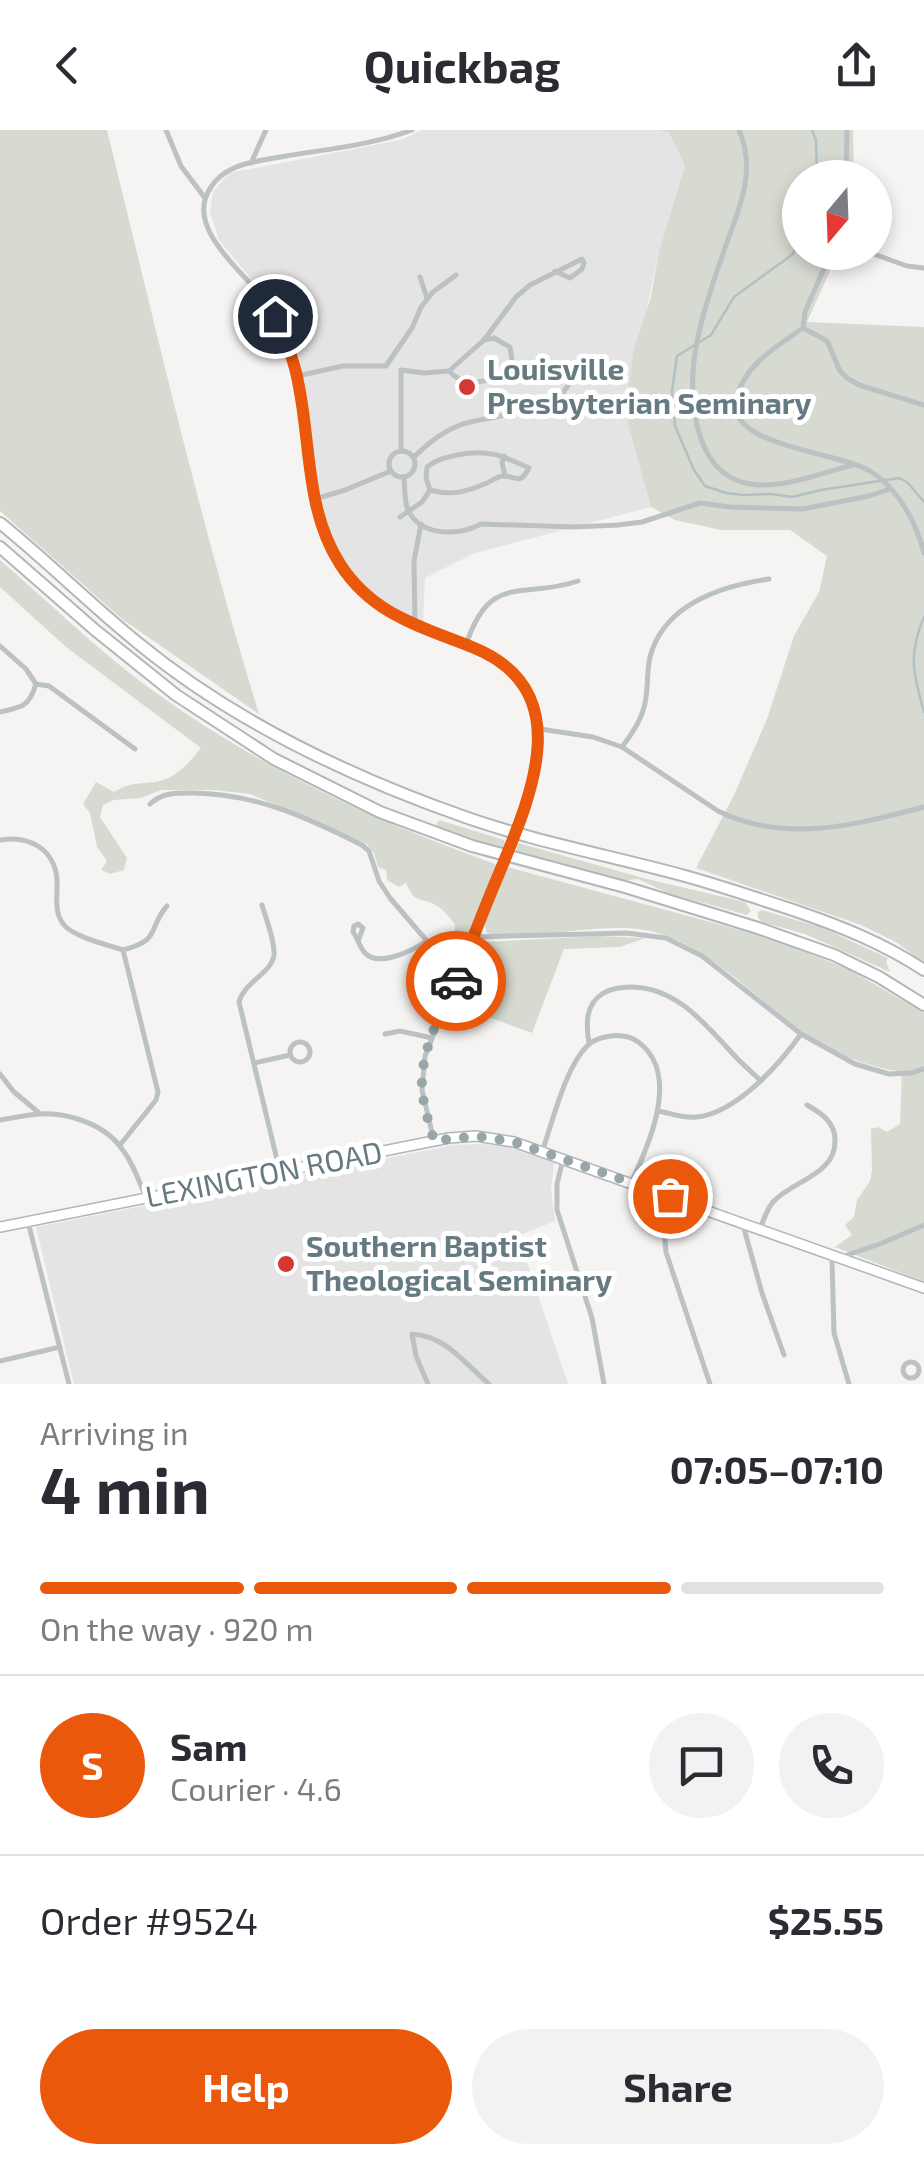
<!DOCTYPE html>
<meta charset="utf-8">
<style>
body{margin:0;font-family:"Exo 2",sans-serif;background:#f2f2f3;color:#2b2b33;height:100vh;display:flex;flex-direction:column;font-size:38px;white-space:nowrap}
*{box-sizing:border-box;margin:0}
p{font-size:32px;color:#7c7c81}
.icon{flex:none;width:55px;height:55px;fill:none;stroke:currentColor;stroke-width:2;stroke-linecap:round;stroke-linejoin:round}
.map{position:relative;height:1254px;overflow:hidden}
.sheet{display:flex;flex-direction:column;background:#fff;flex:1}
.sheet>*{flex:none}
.needle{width:65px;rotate:199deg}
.controls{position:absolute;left:782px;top:30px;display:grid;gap:20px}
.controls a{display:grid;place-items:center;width:110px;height:110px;border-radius:50%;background:#fff;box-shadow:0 5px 15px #0003;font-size:50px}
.pin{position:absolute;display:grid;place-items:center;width:85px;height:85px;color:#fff;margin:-42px;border:5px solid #fff;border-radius:50%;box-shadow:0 2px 10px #0007}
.courier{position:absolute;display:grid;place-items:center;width:100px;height:100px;margin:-50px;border:8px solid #ea580c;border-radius:50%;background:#fff;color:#222;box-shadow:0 2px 12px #0007}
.head em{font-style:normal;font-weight:700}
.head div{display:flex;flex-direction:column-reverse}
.head{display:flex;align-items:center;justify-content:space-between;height:170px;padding:0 40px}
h1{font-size:65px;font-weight:700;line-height:75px}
.bar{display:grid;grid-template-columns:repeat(4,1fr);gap:15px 10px;align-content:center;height:120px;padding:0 40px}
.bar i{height:12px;border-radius:8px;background:#e1e1e2}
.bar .on{background:#ea580c}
.bar p{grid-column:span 4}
.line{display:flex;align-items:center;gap:25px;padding:0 40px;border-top:2px solid #e1e1e2}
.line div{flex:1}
.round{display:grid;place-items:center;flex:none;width:105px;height:105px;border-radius:52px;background:#f2f2f3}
.cta{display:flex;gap:20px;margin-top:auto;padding:20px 40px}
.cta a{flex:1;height:115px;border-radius:60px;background:#ea580c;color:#fff;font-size:40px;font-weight:700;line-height:115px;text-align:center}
.cta a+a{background:#f2f2f3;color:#2b2b33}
header{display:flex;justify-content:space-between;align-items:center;height:130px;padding:0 40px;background:#fff;font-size:45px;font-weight:700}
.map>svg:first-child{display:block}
.built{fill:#e3e4e3}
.green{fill:#d6dad1}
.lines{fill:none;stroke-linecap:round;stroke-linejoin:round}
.stream{stroke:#b2c2c3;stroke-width:2.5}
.primary-casing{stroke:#b0b6b8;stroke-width:12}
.highway-casing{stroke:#b1b6b8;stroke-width:14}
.street{stroke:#bcc1c3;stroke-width:5}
.primary{stroke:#fff;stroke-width:9}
.highway{stroke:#fff;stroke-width:10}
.street-bridge{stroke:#bcc1c3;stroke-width:5}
.done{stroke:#98a5a9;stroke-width:10;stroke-dasharray:0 18}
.route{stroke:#ea580c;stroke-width:12}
.poi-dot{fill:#d63831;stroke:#fff;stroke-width:4}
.labels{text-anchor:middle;stroke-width:10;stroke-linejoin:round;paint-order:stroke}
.poi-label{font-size:30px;font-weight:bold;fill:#667a81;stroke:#fff;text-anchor:start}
.street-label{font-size:30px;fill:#667a81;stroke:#fff}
</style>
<header><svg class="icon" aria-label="back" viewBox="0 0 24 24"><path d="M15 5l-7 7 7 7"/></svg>Quickbag<svg class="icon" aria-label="share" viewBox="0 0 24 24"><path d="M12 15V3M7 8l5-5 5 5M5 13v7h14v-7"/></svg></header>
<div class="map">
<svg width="924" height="1254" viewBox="0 0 924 1254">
<rect width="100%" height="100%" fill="#f5f4f2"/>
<g class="built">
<path d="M 422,0 L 657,0 L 669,3 L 685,35 L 659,121 L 625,284 L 651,377 L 475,423 L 425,448 L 423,494 L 396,481 L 359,454 L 333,414 L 321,373 L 300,229 L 286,191 L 219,110 L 210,82 L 213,62 L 229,43 L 401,10 Z"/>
<path d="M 480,1014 L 505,1016 L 554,1033 L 551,1060 L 555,1091 L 518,1106 L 568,1254 L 74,1254 L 36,1097 L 454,1015 Z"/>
</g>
<g class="green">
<path d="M 0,0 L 107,0 C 155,195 200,392 259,584 L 122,489 L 0,381 Z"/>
<path d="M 658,0 L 853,0 L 854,47 L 800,48 L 800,122 L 838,123 L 807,192 L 924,197 L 924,833 L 896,812 L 861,795 L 696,738 L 734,665 L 767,589 L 794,506 L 819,462 L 827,426 L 790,400 L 721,400 L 675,390 L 651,377 L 625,284 L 634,219 L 651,167 L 659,121 L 685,35 L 669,3 Z"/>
<path d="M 0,430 C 44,468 86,509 132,545 C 245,631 362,686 495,734 L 497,738 L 455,844 L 446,842 L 453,822 L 455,794 C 450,789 444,779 437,776 C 421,765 416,777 406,753 L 399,757 L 387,750 L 386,740 L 378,737 L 374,723 L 367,714 L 250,664 L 214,660 L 162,660 L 140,668 L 114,670 L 103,675 L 100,687 L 127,728 L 124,740 L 110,744 L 101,740 L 107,731 L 97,717 L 90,683 L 83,674 L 96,652 L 114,662 C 136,649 143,656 163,650 C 179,645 190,631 201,618 L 66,517 L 0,457 Z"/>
<path d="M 439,690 L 504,710 L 505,718 L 502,721 L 434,698 Z"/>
<path d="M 518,713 L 647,749 L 745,772 L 751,781 L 747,785 L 668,763 L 638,749 L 618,751 L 515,725 Z"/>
<path d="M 507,737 L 773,809 L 850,840 L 924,883 L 924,1152 L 835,1117 L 852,1105 L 845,1095 L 854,1087 L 857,1070 L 870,1051 L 872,1040 L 871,999 L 878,997 L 887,1002 L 900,994 L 902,942 C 865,936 833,924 803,902 C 757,870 718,825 664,805 C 611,786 542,813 487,803 L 483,790 Z"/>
<path d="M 762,780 L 823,798 L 888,828 L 886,832 L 890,842 L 805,804 L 762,792 L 758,788 L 758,782 Z"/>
<path d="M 598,806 L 645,808 L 620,817 L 564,819 L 532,903 L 450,873 C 458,852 464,819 487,812 Z"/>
</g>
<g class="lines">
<g class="stream">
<path d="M 812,0 L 816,10 L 817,48"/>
<path d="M 800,103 L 793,124 L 734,167 L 711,205 L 677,226 L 672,261 L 675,296 L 694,340 L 705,356 L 726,363 L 743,365 L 771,364 L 792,367 L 821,360 L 899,348 L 907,352 L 924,372"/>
<path d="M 924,487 C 908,524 913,544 924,582"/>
</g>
<g class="primary-casing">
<path id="primary" d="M 0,1097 L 449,1008 L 476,1006 L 514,1012 L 924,1158"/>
</g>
<g class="highway-casing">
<g id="highway">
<path d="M 0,393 C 47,431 90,474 138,513 C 234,592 348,646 465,687 C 536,712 612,726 685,746 C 721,756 757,768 793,780 C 840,796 883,813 924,840"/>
<path d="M 0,417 L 95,500 L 176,565 L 274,629 L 380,682 L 472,716 L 625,757 L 758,798 L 834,825 L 879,847 L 924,875"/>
</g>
</g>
<g class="street">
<path d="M 166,0 L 181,36 L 205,68"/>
<path d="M 412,0 C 372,15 328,19 286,26 C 269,29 250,31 234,38 C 225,42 216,49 211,57 C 185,94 235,135 256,160 C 268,173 277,188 284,205 C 316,277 296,364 339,432 C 358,463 387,484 420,498 C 441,507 464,512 484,522 C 553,556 544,629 521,688"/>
<path d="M 739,0 C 758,44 737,82 723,124 C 702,183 680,248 701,309 C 727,382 798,350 852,335"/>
<path d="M 251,33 L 266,0"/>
<path d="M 846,48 L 847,0"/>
<path d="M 868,122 L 907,136 L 924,138"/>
<path d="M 420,147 L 427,168"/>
<path d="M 803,198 L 805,182 L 831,122"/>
<path d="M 449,241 C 465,259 488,252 508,242 L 512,230 L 510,217 L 494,208 L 484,210"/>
<path d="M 297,246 L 343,236 L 386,236 L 412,198 L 421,177 L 433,162 L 456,145"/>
<path d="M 924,275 L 859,255 L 847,248 L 840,241 L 827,211 L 803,198 C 777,216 743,236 736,270 C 727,317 840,322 870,341 C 898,358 916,392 924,423"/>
<circle cx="402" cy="334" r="13"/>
<path d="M 401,321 L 401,240 L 424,243 L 449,241 L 484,210 L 516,167 L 530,155 L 582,129 L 584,133 L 582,139 L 570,148 L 555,141"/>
<path d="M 504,326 L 502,333 L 505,346"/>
<path d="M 414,327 C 426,315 444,301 460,295 C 485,286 540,284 560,266 C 566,260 569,253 574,246"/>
<path d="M 404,347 C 405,357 404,371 408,380 C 421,407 458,406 481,394 L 575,397 L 618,395 L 642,392 L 700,373 L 730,377 L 803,379 L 869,366 L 890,359"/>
<path d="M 315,369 L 345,360 L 391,341"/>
<path d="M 400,387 L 422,372 L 430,360 L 426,348 L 427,337 C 437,329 445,328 457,325 C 488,319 501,325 529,338 C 519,357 516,345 502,346 C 499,346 489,352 487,353 C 466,362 452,366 430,360"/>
<path d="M 415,496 L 414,431 L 421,394"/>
<path d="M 466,515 C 490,441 523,470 578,451"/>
<path d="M 0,516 L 26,539 L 36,554"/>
<path d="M 36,554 L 49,556 L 135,619"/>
<path d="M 0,582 C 22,577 29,577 36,554"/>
<path d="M 540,599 L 593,607 L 622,617 L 718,681 C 785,714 855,695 924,677"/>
<path d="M 622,617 C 634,601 644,586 646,567 C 648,554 647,540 650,527 C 664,474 721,456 769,449"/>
<path d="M 150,674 C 163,662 177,663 193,663 C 257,664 306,687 362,715 L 369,721 L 379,751 L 390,768 L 427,811 L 443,843 L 456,851"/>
<path d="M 0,710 C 28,705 54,718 57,749 C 58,765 53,782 64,795 C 74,807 108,815 123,820 L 158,962 L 156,970 L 120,1015"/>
<path d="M 262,775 C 266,789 275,810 274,825 C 272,843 244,852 239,872 L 280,1042"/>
<path d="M 473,807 L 627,803 L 666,808 L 702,826 L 801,904 L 855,934 L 889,944 L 911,943 L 924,939"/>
<path d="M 359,809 L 363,798 L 358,794 L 354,796 L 353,802 C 358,808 359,817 365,823 C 379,838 413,820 427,811"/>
<path d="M 123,820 C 162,810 147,799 167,776"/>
<path d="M 385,904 L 400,901 L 432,908"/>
<circle cx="300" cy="922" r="10"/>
<path d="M 589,913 C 586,895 585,875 602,864 C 611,858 622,857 632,857 C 677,858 705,894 733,924 C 742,934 752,942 761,951"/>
<path d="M 254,933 L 290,925"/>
<path d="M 0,944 L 14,962 L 38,982"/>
<path d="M 658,981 C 670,983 684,989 697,987 C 736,983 779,935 801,904"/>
<path d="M 0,990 C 13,988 26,985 39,984 C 67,982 105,994 122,1019 C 133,1033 139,1051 146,1068"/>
<path d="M 434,1011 L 422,960 L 425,926 L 501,737"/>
<path d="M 542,1022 C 553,991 565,938 587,916 C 594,908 613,904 623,906 C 631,907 638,911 643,916 C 679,949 648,1017 631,1053"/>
<path d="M 563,1029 L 557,1054 L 557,1080 L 592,1188 L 604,1254"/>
<path d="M 669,1066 L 664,1101 L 666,1122 L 710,1254"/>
<path d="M 28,1092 L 69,1254"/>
<path d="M 743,1095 L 762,1163 L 784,1225"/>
<path d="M 760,1098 C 765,1088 767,1077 775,1070 C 795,1050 836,1044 835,1010 C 835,992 821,983 807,975"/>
<path d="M 0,1231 L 60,1217"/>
<circle cx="911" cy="1240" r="8"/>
<path d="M 428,1254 L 416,1226 L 412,1204 C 446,1206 464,1233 489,1254"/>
<path d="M 849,1254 L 834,1203 L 832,1130 L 880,1114 L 924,1095"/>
</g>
<use href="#primary" class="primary"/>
<use href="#highway" class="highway"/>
<g class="street-bridge">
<path d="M 511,712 L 521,688"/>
<path d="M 501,737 L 509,718"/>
</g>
</g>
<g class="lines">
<path class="done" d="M 456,851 C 441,880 420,924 422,957 C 423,975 429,993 434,1011 L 476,1006 L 514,1012 L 670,1066"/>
<path class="route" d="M 275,186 C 286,209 295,232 299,257 C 311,317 306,381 340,434 C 372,484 419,496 472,517 C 580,560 530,668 498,746 C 483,781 470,816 456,851"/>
</g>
<g class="poi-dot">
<circle cx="467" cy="257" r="10"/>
<circle cx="286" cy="1134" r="10"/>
</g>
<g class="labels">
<g class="poi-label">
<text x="487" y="250">Louisville<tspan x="487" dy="34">Presbyterian Seminary</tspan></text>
<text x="306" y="1127">Southern Baptist<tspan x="306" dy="34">Theological Seminary</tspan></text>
</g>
<g class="street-label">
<text transform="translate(264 1045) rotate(-11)" y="10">LEXINGTON ROAD</text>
</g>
</g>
</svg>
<div class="controls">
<a><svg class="needle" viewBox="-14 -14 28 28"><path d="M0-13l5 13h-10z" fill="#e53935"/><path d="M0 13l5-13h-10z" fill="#7c7c81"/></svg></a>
</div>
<div class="pin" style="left:670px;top:1066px;background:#ea580c"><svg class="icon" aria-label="bag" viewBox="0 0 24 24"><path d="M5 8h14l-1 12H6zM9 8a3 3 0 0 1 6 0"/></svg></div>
<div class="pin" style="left:275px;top:186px;background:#1f2937"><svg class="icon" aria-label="home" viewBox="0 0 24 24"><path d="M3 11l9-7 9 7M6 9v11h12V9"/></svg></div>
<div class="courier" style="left:456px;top:851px"><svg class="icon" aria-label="car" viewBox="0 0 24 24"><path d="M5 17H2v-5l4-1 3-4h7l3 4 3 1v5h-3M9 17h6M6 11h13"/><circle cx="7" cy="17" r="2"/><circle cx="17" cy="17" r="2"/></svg></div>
</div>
<section class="sheet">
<div class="head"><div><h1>4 min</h1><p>Arriving in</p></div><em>07:05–07:10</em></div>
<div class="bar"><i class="on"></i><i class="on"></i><i class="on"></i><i></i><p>On the way · 920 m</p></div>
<div class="line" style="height:180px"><b class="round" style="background:#ea580c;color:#fff">S</b><div><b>Sam</b><p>Courier · 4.6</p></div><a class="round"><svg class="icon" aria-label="chat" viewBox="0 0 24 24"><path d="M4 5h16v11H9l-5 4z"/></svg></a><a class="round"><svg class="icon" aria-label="phone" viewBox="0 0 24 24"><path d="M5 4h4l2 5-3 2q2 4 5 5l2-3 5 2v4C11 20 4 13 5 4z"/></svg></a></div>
<div class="line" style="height:130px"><div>Order #9524</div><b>$25.55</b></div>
<div class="cta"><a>Help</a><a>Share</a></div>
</section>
